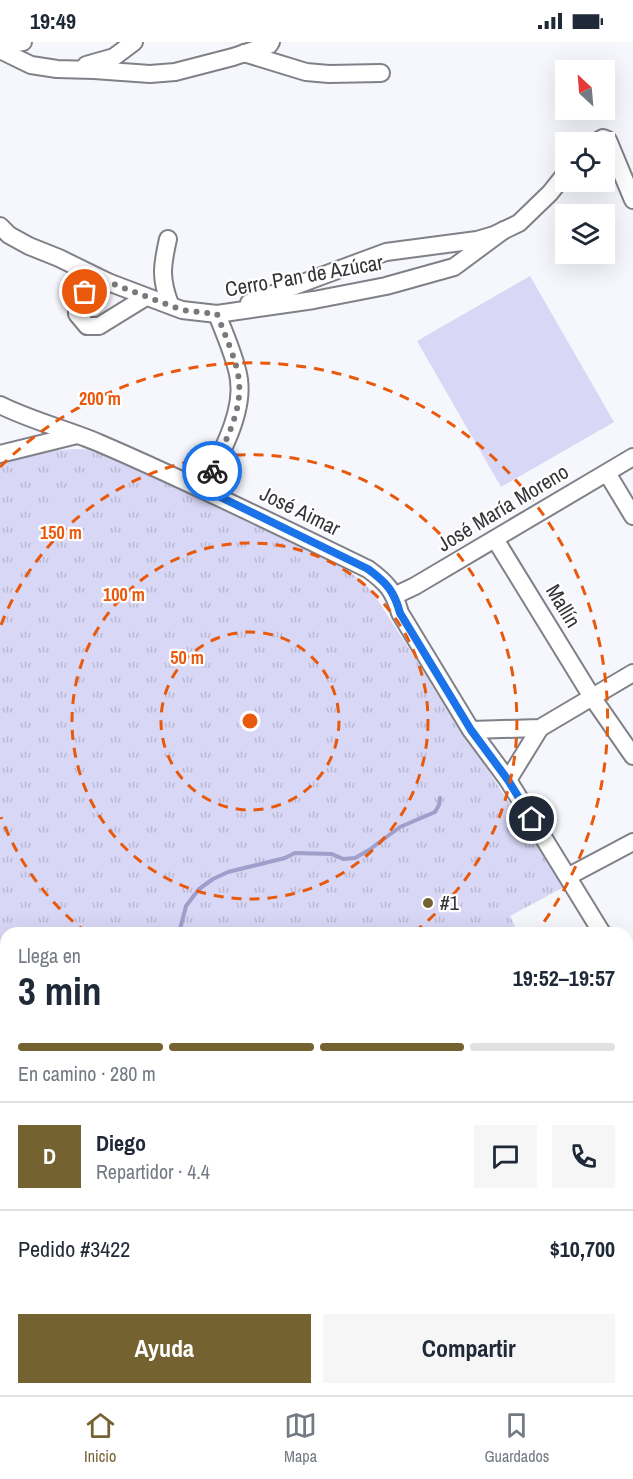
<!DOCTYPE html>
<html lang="es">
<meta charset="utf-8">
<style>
body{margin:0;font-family:"Archivo Narrow",sans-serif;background:#f6f6f7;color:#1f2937;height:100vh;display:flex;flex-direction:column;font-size:22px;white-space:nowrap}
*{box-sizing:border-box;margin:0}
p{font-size:20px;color:#747a83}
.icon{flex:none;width:33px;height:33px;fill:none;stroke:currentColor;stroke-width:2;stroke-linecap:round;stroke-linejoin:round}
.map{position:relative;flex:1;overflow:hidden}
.side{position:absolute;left:0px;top:885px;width:633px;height:468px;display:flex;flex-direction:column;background:#fff;border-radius:18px 18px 0 0;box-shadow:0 6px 24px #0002}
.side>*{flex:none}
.needle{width:39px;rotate:334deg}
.controls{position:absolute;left:555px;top:18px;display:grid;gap:12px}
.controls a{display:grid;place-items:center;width:60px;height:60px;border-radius:0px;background:#fff;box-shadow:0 6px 24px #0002;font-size:30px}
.pin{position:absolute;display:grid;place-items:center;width:51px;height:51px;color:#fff;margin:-26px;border:3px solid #fff;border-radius:50%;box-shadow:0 2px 6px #0007}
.courier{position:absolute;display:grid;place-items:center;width:60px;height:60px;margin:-30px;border:4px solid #1a73e8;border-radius:50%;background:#fff;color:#222;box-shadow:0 2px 8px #0007}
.summary em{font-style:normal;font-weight:700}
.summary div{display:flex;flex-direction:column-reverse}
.summary{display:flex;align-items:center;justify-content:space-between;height:102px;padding:0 18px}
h1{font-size:39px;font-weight:700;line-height:45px}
.bar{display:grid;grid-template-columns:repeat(4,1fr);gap:9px 6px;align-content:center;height:72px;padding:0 18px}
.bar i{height:8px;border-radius:4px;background:#e0e1e3}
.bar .active{background:#756231}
.bar p{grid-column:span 4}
.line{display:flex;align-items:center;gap:15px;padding:0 18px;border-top:2px solid #e0e1e3}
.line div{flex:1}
.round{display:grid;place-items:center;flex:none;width:63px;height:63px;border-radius:0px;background:#f6f6f7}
.primary-button{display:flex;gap:12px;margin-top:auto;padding:12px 18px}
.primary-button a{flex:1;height:69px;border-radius:0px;background:#756231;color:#fff;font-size:24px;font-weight:700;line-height:69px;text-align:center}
.primary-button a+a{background:#f6f6f7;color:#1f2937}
.status{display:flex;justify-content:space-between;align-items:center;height:42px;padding:0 30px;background:#fff;direction:ltr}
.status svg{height:16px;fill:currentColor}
.tabs{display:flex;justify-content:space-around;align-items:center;height:84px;border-top:2px solid #e0e1e3;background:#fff;font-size:16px;color:#747a83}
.tabs a{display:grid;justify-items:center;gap:3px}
.tabs .active{color:#756231}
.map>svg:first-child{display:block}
.grass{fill:url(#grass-tufts)}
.park{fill:url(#park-dots)}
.garden{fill:#d8d7f5}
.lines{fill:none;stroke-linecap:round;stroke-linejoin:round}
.stream{stroke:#a09eca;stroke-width:4}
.minor-casing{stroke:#808088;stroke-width:20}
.major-casing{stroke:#808088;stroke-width:22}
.minor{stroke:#fff;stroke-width:16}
.major{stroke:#fff;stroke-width:20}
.done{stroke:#79797d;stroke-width:6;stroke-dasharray:0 10.8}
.route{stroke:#1a73e8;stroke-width:8}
.ring{fill:none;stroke:#e8590c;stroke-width:3;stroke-dasharray:10 8}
.poi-dot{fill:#756231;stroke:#fff;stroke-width:2}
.labels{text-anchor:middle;stroke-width:4.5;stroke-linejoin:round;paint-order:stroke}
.street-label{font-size:21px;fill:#353538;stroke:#fff}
.poi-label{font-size:21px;fill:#353538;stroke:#fff;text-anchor:start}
.centre{fill:#e8590c;stroke:#fff;stroke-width:3}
.ring-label{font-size:18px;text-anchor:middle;font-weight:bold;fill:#e8590c;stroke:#fff;stroke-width:4.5;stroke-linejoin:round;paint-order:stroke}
</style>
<div class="status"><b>19:49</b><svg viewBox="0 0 49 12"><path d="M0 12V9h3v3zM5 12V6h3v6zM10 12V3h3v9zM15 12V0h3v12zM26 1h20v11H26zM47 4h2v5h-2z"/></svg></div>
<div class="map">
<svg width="633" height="1353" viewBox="0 0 633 1353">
<defs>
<pattern id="grass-tufts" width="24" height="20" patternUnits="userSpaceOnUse" patternTransform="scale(1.5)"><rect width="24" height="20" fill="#d8d7f5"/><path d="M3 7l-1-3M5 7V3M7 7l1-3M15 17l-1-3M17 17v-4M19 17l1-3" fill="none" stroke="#bab9d3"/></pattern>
<pattern id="park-dots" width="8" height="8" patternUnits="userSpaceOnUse" patternTransform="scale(1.5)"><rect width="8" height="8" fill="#d8d7f5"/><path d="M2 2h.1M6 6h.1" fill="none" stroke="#bab9d3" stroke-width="1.8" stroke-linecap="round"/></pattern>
</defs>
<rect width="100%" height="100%" fill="#f6f6fd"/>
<g class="grass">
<path d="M 78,407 L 99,408 C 160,436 222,462 282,493 C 314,508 346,523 371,548 L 564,845 L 510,874 L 518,891 L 6,891 L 6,1347 L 62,1347 L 51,1353 L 0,1353 L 0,418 L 40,409 Z"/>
<path d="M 137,1347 L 188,1347 L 177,1353 L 126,1353 Z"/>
</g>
<path class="park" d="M 633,1138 L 633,1210 L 627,1213 L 627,1141 Z"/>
<g class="garden">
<path d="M 530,234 L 614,380 L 501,445 L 417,299 Z"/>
<path d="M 59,451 L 64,454 L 80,480 L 78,487 L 69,491 L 62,488 L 47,462 L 50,453 Z"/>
<path d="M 420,842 C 434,843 444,860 441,873 L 427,881 L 419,876 L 417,863 L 411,855 L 413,846 Z"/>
</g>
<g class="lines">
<g class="stream">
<path d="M 179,891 L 186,864 L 199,847 L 213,837 L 228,830 L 285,816 L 295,811 L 332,812 L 343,817 L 355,816 L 369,808 L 400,785 L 435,770 L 439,763 L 440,756"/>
<path d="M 6,1195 L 3,1200 L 6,1209"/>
<path d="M 0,1283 L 6,1279"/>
</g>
<g class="minor-casing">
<g id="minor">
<path d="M 0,3 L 23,0"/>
<path d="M 0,8 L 31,23 L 57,27 L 94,28 L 150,32 L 175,30 L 233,15 L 269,3 L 271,0"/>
<path d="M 244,11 L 306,30 L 329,32 L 381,31"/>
<path d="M 86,23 L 114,15 L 134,0"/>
<path d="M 596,100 L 603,96 L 608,98 L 633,158"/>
<path d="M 0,184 L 9,193 L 29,204 L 59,216 L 108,240 L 182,268 L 217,272 L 314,258 L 386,244 L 454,225 L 504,188"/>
<path d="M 168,197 C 162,224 160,236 170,262"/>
<path d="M 108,240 L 85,250 L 77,259 L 77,272 L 87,284 L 99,284 L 146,255"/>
<path d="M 249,261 L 386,210 L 477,198 L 494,193 L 519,181 L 550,151 L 566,131"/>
<path d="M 0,363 C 32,379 66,387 99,401 C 190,440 279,484 368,527 C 387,541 394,549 400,571 L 471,688 L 508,738 L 602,891"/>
<path d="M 0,412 L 77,393"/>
<path d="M 607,431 L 633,474"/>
<path d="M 204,447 C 218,416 244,373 239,338 C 237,319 224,291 217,272"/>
<path d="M 495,497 L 592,655 L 633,714"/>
<path d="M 396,553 L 415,544 L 633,415"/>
<path d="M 471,688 L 540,686 L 633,631"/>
<path d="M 508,738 L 540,686"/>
<path d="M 569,834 L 633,800"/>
<path d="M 627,932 L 633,942"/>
<path d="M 627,1236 L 633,1233"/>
<path d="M 627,1324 L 633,1321"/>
<path d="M 203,1353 L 214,1347"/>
<path d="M 411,1353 L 422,1347"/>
<path d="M 572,1353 L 584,1347"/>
</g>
</g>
<g class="major-casing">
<g id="major">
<path d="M 627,1055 L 633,1052"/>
<path d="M 103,1353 L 113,1347"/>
</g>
</g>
<use href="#minor" class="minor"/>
<use href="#major" class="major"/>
</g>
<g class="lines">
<path class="done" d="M 85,250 L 108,240 L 182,268 L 217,272 C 224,291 238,321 239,340 C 242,371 224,401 212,429"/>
<path class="route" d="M 212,429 L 204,447 L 368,527 C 387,541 394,549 400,571 L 471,688 L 508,738 L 532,777"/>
</g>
<g class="ring">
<circle cx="250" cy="679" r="89"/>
<circle cx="250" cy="679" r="178"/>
<path d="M87 891A267 267 0 0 1 1 775M1 583A267 267 0 1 1 413 891"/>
<path d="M0 425A356 356 0 0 1 536 891"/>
</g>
<circle class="poi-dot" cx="428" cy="861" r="6"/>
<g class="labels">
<g class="street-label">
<text transform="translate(304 234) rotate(-10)" y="7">Cerro Pan de Azúcar</text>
<text transform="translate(503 466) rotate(-31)" y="7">José María Moreno</text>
<text transform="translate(300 469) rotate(26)" y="7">José Aimar</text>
<text transform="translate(563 564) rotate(59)" y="7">Mallín</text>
</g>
<g class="poi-label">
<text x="440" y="868">#1</text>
</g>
</g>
<circle cx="250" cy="679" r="9" class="centre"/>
<g class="ring-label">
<text x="100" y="363">200 m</text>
<text x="61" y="497">150 m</text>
<text x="124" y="559">100 m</text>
<text x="187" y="622">50 m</text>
</g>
</svg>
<div class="controls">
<a><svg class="needle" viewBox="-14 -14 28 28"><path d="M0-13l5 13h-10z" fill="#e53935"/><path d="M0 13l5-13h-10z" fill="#747a83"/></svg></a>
<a><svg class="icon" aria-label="locate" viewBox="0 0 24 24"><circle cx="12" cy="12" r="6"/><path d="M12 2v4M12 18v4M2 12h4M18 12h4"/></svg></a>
<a><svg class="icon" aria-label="layers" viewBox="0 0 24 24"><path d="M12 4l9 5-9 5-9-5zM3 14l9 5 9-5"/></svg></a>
</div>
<div class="pin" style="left:85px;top:250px;background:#ea580c"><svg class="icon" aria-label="bag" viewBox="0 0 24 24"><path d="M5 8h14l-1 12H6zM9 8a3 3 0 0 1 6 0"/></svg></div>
<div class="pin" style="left:532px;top:777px;background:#1f2937"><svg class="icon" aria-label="home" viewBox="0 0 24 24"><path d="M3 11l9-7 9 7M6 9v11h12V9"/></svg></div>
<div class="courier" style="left:212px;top:429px"><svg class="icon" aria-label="bike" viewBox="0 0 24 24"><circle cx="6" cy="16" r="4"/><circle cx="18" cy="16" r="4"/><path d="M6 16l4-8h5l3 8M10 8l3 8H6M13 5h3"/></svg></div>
<section class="side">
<div class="summary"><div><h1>3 min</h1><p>Llega en</p></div><em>19:52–19:57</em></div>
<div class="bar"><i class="active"></i><i class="active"></i><i class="active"></i><i></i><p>En camino · 280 m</p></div>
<div class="line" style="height:108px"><b class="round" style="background:#756231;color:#fff">D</b><div><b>Diego</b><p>Repartidor · 4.4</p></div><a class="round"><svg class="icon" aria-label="chat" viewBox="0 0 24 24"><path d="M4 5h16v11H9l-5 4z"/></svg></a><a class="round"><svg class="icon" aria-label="phone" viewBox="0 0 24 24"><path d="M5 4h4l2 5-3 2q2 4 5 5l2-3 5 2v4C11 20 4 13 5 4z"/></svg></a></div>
<div class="line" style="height:78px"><div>Pedido #3422</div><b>$10,700</b></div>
<div class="primary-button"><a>Ayuda</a><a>Compartir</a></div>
</section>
</div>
<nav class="tabs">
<a class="active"><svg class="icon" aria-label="home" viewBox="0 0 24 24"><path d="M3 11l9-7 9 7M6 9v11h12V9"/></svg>Inicio</a>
<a><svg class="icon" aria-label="map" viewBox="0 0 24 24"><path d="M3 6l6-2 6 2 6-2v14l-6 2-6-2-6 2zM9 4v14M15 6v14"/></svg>Mapa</a>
<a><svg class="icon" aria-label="saved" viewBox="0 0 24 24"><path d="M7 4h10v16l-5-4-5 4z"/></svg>Guardados</a>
</nav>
